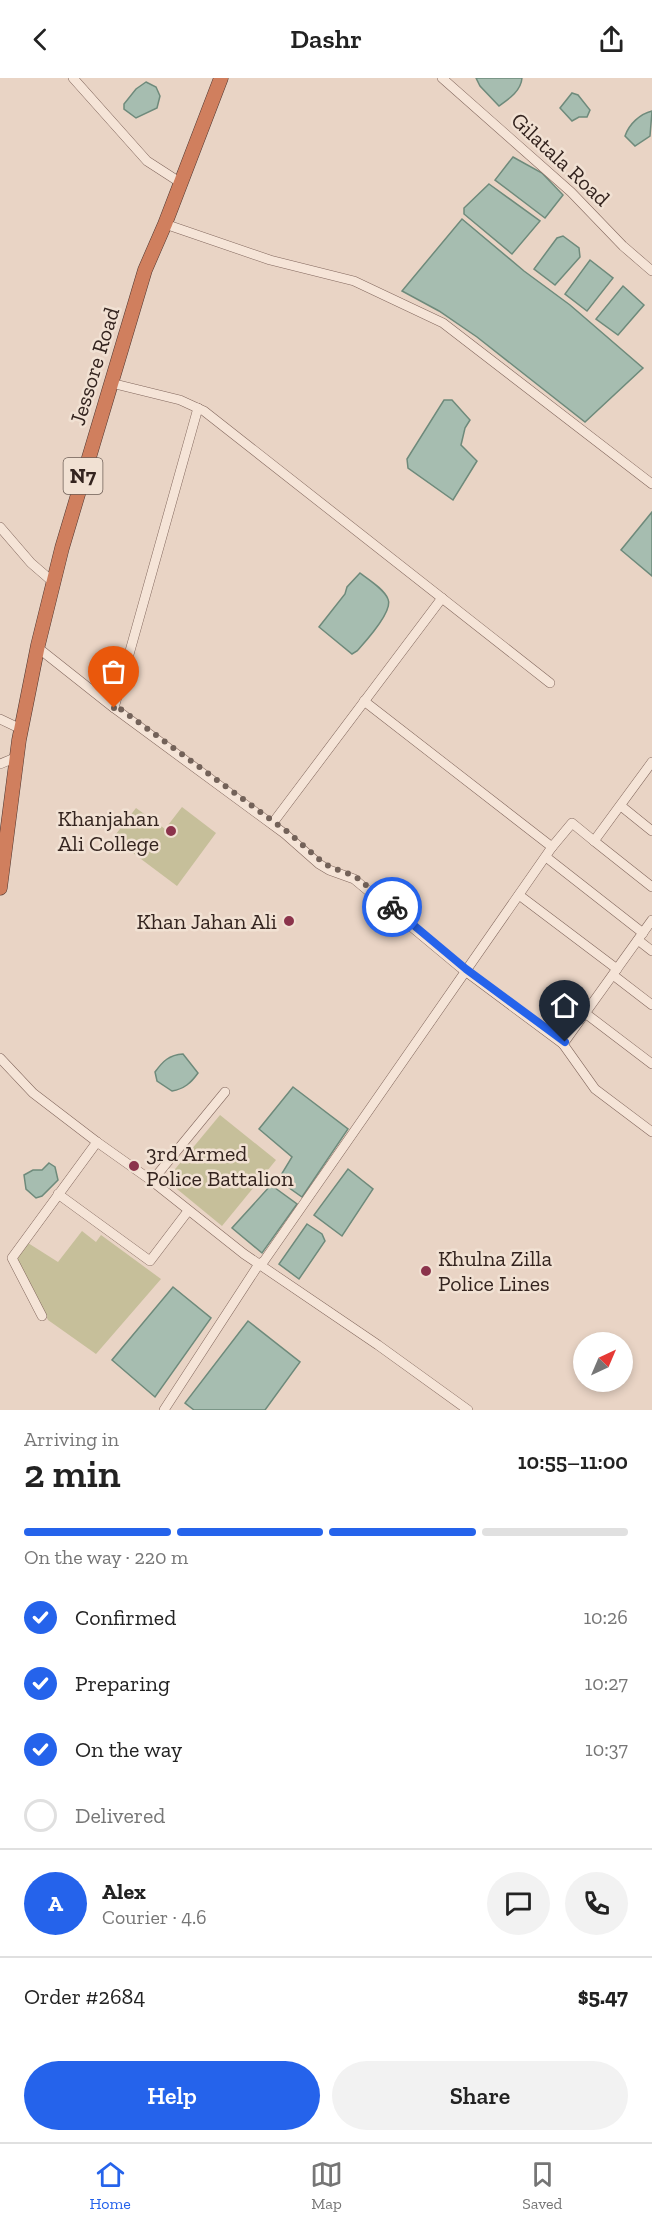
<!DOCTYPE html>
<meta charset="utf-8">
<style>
body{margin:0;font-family:"Zilla Slab",serif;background:#f2f2f2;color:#222;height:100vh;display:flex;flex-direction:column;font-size:22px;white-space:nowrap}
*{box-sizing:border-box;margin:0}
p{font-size:20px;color:#767676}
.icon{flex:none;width:33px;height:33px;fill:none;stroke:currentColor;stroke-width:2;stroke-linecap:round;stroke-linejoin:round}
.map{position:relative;height:1332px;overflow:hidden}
.drawer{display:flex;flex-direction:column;background:#fff;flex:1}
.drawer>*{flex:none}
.needle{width:39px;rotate:44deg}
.tools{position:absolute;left:573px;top:1254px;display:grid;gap:12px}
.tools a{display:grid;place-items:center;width:60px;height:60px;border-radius:50%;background:#fff;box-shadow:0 3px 9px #0003;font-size:30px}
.pin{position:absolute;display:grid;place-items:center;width:51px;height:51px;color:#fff;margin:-62px -26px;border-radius:50% 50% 50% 0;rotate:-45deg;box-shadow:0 0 6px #0007}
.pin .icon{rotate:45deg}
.courier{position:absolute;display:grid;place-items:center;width:60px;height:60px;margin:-30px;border:4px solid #2563eb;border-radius:50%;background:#fff;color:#222;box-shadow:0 2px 8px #0007}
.headline em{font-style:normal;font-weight:600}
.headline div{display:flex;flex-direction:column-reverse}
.headline{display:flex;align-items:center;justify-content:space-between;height:102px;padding:0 24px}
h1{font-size:39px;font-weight:600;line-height:45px}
.bar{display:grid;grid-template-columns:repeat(4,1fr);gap:9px 6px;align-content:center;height:72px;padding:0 24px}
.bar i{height:8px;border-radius:4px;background:#e0e0e0}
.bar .active{background:#2563eb}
.bar p{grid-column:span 4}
.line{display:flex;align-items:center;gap:15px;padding:0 24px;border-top:2px solid #e0e0e0}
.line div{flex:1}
.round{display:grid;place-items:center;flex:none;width:63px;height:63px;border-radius:32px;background:#f2f2f2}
ol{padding:0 24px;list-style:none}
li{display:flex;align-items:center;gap:18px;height:66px}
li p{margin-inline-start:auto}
li .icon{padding:6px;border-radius:50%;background:#2563eb;color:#fff;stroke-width:4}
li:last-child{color:#767676}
li i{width:33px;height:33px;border:3px solid #e0e0e0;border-radius:50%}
.primary-button{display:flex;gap:12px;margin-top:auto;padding:12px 24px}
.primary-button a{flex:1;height:69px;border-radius:36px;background:#2563eb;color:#fff;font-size:24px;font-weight:600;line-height:69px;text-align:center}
.primary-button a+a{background:#f2f2f2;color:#222}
header{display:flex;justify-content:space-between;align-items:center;height:78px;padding:0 24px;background:#fff;font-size:27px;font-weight:600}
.dock{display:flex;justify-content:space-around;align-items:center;height:84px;border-top:2px solid #e0e0e0;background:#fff;font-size:16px;color:#767676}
.dock a{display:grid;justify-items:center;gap:3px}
.dock .active{color:#2563eb}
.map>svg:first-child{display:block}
.green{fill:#c6bf9a}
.water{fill:#a6bdb0;stroke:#6e8a7b;stroke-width:1.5}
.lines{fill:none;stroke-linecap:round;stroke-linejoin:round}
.minor-casing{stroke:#82675d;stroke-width:10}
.highway-casing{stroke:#503731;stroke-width:15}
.minor{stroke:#f5e4d7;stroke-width:9}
.highway{stroke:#d07f5e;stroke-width:14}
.done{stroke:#736259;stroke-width:6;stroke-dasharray:0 10.8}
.route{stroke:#2563eb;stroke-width:8}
.poi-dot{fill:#8b334b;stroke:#f1e1d3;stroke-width:2}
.labels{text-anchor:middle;stroke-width:5;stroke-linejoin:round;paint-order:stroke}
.shield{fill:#f1e1d3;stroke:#6d5d55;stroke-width:1.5}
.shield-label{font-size:21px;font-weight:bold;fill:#34241f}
.street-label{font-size:22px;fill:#34241f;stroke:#f1e1d3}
.poi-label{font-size:22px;fill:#34241f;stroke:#f1e1d3;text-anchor:end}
</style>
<header><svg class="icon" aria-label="back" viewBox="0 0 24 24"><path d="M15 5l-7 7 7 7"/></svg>Dashr<svg class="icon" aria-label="share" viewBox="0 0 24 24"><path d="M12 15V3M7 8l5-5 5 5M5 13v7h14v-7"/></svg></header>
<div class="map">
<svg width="652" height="1332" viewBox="0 0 652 1332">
<rect width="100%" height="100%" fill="#e9d4c5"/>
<g class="green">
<path d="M 182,729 L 216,755 L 177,808 L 113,760 L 136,730 L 165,751 Z"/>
<path d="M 220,1037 L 276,1082 L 222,1148 L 166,1102 Z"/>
<path d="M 82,1153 L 96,1164 L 101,1157 L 161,1201 L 96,1276 L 48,1242 L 17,1181 L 28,1165 L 58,1184 Z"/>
</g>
<g class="water">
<path d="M 476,0 L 522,0 C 521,13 509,21 499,28 L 480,8 Z"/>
<path d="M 146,4 L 156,9 L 160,18 L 157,30 L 136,40 L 124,31 L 124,26 L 136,11 Z"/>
<path d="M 572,15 L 578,17 L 590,32 L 587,39 L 579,39 L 572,43 L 560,30 Z"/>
<path d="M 652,33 L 650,58 L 635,68 L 625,58 C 629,46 640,36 652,33 Z"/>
<path d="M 513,79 L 542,95 L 563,117 L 545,140 L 495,102 Z"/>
<path d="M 489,106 L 540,143 L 512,176 L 464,136 L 464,130 Z"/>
<path d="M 462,141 L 524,193 L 570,227 L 643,290 L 585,344 L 477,259 L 439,233 L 402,213 Z"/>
<path d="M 563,158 L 579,170 L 580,179 L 555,207 L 534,191 L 557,160 Z"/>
<path d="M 590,182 L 613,200 L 587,233 L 565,216 Z"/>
<path d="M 623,208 L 644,227 L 618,257 L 596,241 Z"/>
<path d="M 444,322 L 452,322 L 470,342 L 465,350 L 461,367 L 477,383 L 453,422 L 408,390 L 407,381 Z"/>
<path d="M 652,434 L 652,498 L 621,472 Z"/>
<path d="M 360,495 C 369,502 384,511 388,521 C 394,533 365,564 357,573 L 352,576 L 319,549 L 345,516 L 347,509 Z"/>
<path d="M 183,976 L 198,995 C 191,1005 184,1011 172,1013 L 157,1003 L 155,994 C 163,983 169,977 183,976 Z"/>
<path d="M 293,1009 L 348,1051 L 302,1119 L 278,1102 L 292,1079 L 259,1051 Z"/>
<path d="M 49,1085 L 55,1089 L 58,1102 L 42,1118 L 36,1120 L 26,1111 L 24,1097 L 33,1092 L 42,1092 Z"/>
<path d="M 348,1091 L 373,1111 L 342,1158 L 314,1137 Z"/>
<path d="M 271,1107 L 297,1126 L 262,1175 L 232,1150 Z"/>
<path d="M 307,1146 L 322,1156 L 325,1163 L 299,1201 L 279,1186 Z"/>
<path d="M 173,1209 L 211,1240 L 155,1319 L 112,1282 Z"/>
<path d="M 248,1243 L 300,1284 L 265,1332 L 194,1332 L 185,1325 Z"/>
</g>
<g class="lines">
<g class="minor-casing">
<g id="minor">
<path d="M 73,0 L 147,83 L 181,105"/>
<path d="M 442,0 L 571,114 L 623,168 L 652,193"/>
<path d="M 165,146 L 270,182 L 354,203 L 443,245 L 652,406"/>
<path d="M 111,305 L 180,322 L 204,333 L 550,605"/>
<path d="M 0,449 L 31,485 L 53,504"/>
<path d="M 37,569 L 114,630 L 285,756 L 319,786 L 329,792 L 354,801 L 461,890 L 563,966 L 595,1011 L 652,1054"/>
<path d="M 364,623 L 552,769 L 572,745 L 594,763 L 652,684"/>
<path d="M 114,630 L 198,330"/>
<path d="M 0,641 L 21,651"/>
<path d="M 0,686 L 17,679"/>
<path d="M 621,728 L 652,753"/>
<path d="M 272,746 L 442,520"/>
<path d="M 594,763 L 652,809"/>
<path d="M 546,779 L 643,855"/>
<path d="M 519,817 L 617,891"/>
<path d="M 638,862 L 652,873"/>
<path d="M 613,897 L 652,927"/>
<path d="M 585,935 L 652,986"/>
<path d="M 563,966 L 652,842"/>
<path d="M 0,980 L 33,1015 L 97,1064 L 152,1103 L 244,1176 L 378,1267 L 468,1332"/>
<path d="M 152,1103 L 225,1014"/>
<path d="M 58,1116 L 150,1183 L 188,1133"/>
<path d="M 42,1238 L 12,1180 L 97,1064"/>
<path d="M 164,1332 L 259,1186 L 264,1183 L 552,769"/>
</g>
</g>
<g class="highway-casing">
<path id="highway" d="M 0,810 L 19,662 L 38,567 L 62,470 L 145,192 L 165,146 L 221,0"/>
</g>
<use href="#minor" class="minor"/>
<use href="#highway" class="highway"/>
</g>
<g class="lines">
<path class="done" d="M 114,630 L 115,627 L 289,755 L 321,783 L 330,789 L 355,798 L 392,829"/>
<path class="route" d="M 392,829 L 466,891 L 565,964"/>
</g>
<g class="poi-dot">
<circle cx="171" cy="753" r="6"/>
<circle cx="289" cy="843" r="6"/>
<circle cx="134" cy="1088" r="6"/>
<circle cx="426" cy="1193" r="6"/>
</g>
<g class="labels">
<rect class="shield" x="63.5" y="380" width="39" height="36" rx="4.5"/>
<g class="shield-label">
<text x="83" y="405">N7</text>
</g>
<g class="street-label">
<text transform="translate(561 81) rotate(43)" y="8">Gilatala Road</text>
<text transform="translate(94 288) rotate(-73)" y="8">Jessore Road</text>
</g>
<g class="poi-label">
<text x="159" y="748">Khanjahan<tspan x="159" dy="25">Ali College</tspan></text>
<text x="277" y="851">Khan Jahan Ali</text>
<text x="146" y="1083" text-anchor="start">3rd Armed<tspan x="146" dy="25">Police Battalion</tspan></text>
<text x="438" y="1188" text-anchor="start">Khulna Zilla<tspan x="438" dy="25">Police Lines</tspan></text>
</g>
</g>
</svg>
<div class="tools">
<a><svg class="needle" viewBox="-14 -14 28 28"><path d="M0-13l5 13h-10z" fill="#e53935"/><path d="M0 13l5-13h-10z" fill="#767676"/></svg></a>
</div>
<div class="pin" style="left:114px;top:630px;background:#ea580c"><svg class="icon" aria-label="bag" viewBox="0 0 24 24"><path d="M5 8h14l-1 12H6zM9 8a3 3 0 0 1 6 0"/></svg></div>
<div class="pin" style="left:565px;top:964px;background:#1f2937"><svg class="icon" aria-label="home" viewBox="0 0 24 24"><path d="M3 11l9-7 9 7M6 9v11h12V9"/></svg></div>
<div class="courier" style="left:392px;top:829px"><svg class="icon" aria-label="bike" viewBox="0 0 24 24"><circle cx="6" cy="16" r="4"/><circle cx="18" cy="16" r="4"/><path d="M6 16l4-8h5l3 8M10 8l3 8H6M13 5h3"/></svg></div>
</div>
<section class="drawer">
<div class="headline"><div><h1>2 min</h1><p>Arriving in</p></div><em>10:55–11:00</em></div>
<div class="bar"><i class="active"></i><i class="active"></i><i class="active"></i><i></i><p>On the way · 220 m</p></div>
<ol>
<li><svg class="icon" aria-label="check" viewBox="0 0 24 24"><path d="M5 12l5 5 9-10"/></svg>Confirmed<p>10:26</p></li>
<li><svg class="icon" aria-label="check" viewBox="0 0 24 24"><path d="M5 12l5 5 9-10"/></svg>Preparing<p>10:27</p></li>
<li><svg class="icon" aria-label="check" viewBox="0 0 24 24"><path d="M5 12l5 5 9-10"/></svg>On the way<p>10:37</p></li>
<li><i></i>Delivered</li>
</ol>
<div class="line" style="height:108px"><b class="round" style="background:#2563eb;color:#fff">A</b><div><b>Alex</b><p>Courier · 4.6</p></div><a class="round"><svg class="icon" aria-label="chat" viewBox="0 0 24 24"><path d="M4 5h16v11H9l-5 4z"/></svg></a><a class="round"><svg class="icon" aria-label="phone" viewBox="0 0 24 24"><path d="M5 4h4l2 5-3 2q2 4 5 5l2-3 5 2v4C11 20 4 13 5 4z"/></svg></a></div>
<div class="line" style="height:78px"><div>Order #2684</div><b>$5.47</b></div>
<div class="primary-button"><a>Help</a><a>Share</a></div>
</section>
<nav class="dock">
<a class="active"><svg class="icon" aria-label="home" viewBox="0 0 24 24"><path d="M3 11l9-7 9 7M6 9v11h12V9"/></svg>Home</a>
<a><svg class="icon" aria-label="map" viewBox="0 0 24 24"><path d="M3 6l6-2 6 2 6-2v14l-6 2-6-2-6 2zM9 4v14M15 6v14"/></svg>Map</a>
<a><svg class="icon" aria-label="saved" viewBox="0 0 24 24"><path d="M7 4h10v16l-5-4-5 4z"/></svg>Saved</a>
</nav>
